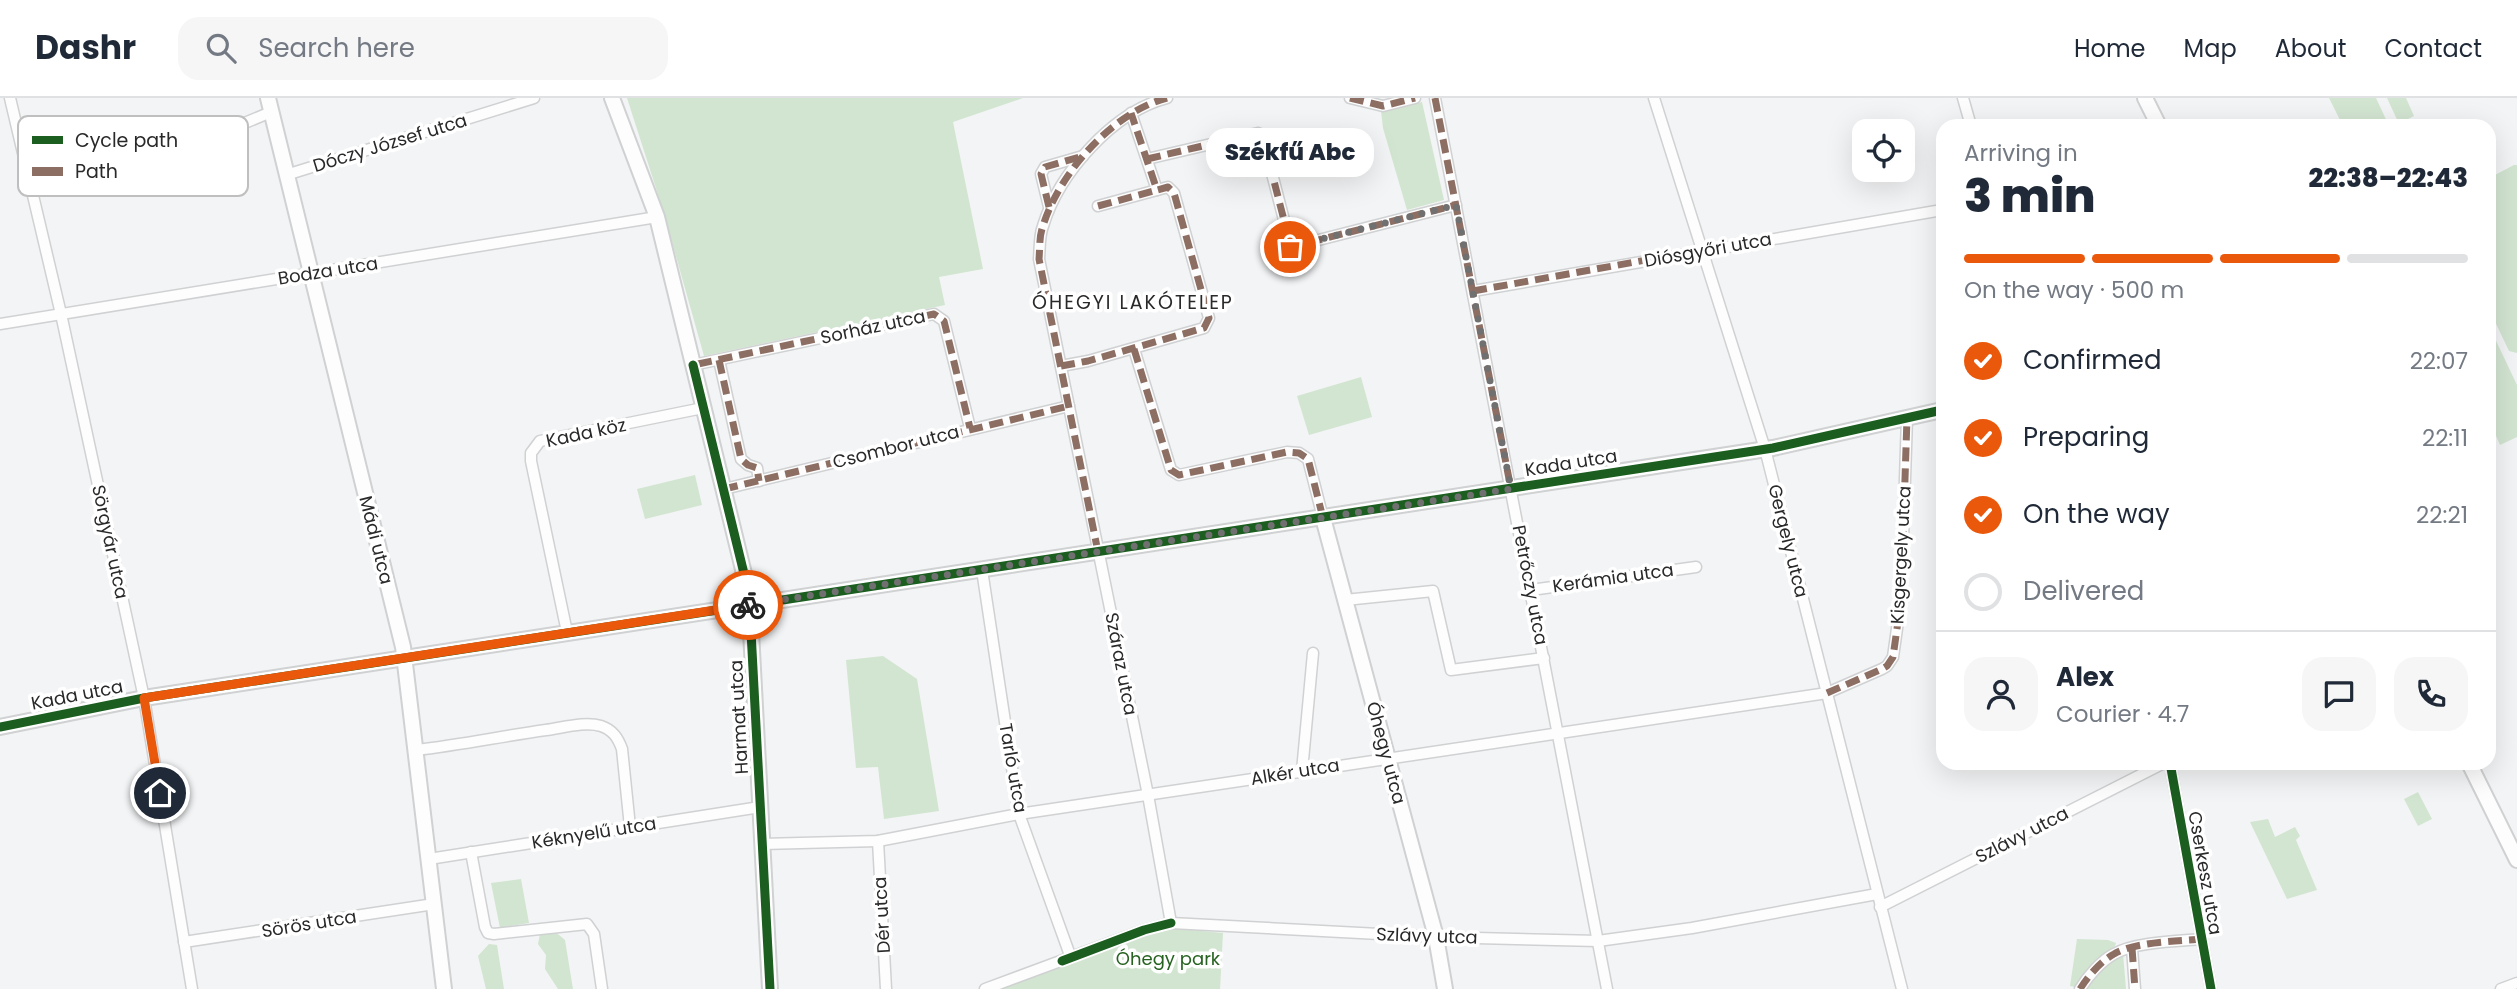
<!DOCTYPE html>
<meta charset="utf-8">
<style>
body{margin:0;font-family:Poppins,sans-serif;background:#f6f6f7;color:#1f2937;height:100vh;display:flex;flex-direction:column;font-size:26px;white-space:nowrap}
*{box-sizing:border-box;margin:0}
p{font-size:23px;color:#747a83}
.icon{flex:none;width:38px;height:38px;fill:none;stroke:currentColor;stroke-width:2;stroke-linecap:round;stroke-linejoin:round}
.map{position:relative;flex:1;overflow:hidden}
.side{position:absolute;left:1936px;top:21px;width:560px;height:651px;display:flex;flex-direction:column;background:#fff;border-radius:21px;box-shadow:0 7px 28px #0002}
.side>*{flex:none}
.buttons{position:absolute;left:1852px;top:21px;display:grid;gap:14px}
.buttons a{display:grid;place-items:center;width:63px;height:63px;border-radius:14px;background:#fff;box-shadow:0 7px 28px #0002;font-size:35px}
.pin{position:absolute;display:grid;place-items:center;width:60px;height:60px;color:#fff;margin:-30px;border:4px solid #fff;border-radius:50%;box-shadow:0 2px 7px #0007}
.courier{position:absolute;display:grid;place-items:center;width:70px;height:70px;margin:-35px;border:5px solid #ea580c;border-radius:50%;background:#fff;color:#222;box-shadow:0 2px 9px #0007}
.bubble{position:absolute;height:49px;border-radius:21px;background:#fff;box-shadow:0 7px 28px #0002;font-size:23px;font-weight:800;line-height:49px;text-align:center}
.headline em{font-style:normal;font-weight:800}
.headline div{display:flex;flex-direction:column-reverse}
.headline{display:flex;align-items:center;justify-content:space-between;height:119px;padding:0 28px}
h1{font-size:46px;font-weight:800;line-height:52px}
.bar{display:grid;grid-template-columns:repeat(4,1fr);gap:10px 7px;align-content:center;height:84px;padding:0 28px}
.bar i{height:9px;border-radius:5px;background:#e0e1e3}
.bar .active{background:#ea580c}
.bar p{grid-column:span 4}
.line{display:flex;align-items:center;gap:18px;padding:0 28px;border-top:2px solid #e0e1e3}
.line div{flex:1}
.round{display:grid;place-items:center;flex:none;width:74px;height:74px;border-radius:21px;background:#f6f6f7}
ol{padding:0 28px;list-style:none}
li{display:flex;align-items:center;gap:21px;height:77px}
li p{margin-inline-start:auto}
li .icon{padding:7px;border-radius:50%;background:#ea580c;color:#fff;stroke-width:4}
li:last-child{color:#747a83}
li i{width:38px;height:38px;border:4px solid #e0e1e3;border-radius:50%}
header{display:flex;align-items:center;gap:42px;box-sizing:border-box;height:98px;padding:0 35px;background:#fff;border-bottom:2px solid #e0e1e3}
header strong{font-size:33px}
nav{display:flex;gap:38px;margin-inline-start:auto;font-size:24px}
.search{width:490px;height:63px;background:#f6f6f7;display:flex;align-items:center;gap:18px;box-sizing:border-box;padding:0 24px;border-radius:21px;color:#747a83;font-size:26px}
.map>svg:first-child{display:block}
.green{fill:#d2e5d1}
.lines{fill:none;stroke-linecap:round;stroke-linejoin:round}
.street-casing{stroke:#d0d1d2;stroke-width:13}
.secondary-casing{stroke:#d0d1d2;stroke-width:18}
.street{stroke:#fdfdfe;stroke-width:10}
.secondary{stroke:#fdfdfe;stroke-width:14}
.quiet{stroke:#8d6e63;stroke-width:7;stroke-dasharray:14 7;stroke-linecap:butt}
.cycleway-casing{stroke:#fff;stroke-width:13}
.cycleway{stroke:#1b5e20;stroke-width:9}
.done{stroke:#707071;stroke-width:7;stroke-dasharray:0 12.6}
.route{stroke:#ea580c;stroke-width:9}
.labels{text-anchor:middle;stroke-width:7;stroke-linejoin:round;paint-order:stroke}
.street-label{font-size:18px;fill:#29292a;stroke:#fff}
.park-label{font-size:18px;fill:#266220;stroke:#fff}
.neighbourhood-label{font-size:19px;letter-spacing:2px;fill:#29292a;stroke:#fff}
.key{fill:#fff;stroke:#bfbfbf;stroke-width:2}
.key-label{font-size:19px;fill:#29292a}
</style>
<header>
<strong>Dashr</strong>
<div class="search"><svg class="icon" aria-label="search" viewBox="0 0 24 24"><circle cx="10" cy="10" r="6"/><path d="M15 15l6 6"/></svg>Search here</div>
<nav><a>Home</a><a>Map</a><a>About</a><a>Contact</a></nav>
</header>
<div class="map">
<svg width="2517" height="891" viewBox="0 0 2517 891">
<rect width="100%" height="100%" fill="#f3f4f5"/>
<g class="green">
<path d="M 627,0 L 1023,0 L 953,24 L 983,171 L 939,179 L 945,207 L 704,258 L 663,112 Z"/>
<path d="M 2329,0 L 2376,0 L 2389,28 L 2343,28 Z"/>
<path d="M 2387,0 L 2406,0 L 2414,18 L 2408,21 L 2411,28 L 2400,28 Z"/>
<path d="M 1422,4 L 1444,102 L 1407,112 L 1383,30 L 1381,13 Z"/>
<path d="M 2514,67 L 2517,67 L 2517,255 L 2509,253 L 2489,211 L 2489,80 Z"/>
<path d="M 2489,228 L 2517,287 L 2517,339 L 2500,347 L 2489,322 Z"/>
<path d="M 1361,279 L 1372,319 L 1309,337 L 1297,298 Z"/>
<path d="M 695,377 L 702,407 L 645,421 L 637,391 Z"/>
<path d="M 883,558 L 917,581 L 939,713 L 884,721 L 878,669 L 856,670 L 846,562 Z"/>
<path d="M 2418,694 L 2432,721 L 2418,728 L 2404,701 Z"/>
<path d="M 2268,721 L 2275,739 L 2295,729 L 2300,738 L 2296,742 L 2317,792 L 2287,801 L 2250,724 Z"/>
<path d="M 521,781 L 529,825 L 500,830 L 491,785 Z"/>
<path d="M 1172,830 L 1223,835 L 1220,891 L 1001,891 L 1144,837 Z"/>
<path d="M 553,832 L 565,842 L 573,891 L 558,891 L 545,871 L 546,857 L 538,846 L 540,836 Z"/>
<path d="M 2077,841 L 2108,842 L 2116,845 L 2115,848 C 2098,860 2085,871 2075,889 L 2070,888 Z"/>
<path d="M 489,846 L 497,847 L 504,891 L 486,891 L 478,858 Z"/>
<path d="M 2123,855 L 2126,891 L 2082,891 L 2104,867 Z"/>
</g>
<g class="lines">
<g class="street-casing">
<g id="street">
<path d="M 10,0 L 61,216 L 144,600 L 192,891"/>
<path d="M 1167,0 C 1113,14 1059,75 1043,128 C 1039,138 1040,150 1039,161 L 1148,697 L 1171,825"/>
<path d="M 1350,0 L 1383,8 L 1415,0"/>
<path d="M 1435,0 L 1607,891"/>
<path d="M 1654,0 L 1765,351 L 1902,891"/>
<path d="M 1963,0 L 1971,28"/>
<path d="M 1147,61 L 1258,35 L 1262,37 L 1291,149 L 1456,107"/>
<path d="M 286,77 L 534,0"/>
<path d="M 111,81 L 271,14"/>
<path d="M 1098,108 L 1157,92"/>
<path d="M 1049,109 L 1041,76 L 1045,69 L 1083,58"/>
<path d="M 1473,193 L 1942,112"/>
<path d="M 0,226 L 657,119"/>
<path d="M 1134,251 L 1171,372 L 1179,377 L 1287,354 L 1299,355 L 1308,361 L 1323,420"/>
<path d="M 719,262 L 741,361 L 748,367 L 757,370 L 759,383"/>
<path d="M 693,267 L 934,216 L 944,223 L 970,330"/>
<path d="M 1061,268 L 1088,263 L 1204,230 L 1209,220 L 1174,95 L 1168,89 L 1157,92 L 1131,15"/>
<path d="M 724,391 L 1069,308"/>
<path d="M 982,472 L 1019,716 L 1071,860"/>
<path d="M 1531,492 L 1696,469"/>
<path d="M 1345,502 L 1433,493 L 1451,572 L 1544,560"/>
<path d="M 567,534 L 531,363 L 531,355 L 540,343 L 703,310"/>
<path d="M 416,652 C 460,647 503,638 546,632 C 562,630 585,623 601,628 C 613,632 618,640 622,651 L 630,729"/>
<path d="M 2170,665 L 2211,891"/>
<path d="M 1302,673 L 1313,555"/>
<path d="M 878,743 L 886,891"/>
<path d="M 762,746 L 878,743 L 1019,716 L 1827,595 L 1882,571 L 1887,568 L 1893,559 L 1901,502 L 1907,320"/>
<path d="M 471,754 L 485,829 L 488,835 L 494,836 L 587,826 L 594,836 L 602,891"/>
<path d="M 429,761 L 760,709"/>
<path d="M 1880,809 L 2164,665"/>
<path d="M 184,844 L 434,806"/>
<path d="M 2132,850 L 2135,891"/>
<path d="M 985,891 L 1144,832 L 1171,825 L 1436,839 L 1598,843 L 1692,830 L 1877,796"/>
<path d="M 2080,891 C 2088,878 2101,863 2114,856 C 2134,844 2178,843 2201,841"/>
<path d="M 2501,891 L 2517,885"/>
</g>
</g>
<g class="secondary-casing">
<g id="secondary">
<path d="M 268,0 L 403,549 L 444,891"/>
<path d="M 612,0 L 657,119 L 749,496 L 770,891"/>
<path d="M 2145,0 L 2159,28"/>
<path d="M 1323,420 L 1436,839 L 1445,891"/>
<path d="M 0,629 L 144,600 L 1773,350 L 1942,312"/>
<path d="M 2469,665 L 2517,762"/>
</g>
</g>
<use href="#street" class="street"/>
<use href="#secondary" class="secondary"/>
<g class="quiet">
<path d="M 1350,0 L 1383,8 L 1415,0"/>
<path d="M 1435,0 L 1511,391"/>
<path d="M 1147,61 L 1258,35 L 1262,37 L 1291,149 L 1456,107"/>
<path d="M 1098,108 L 1157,92"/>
<path d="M 1049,109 L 1041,76 L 1045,69 L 1083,58"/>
<path d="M 1473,193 L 1702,152"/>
<path d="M 1134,251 L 1171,372 L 1179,377 L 1287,354 L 1299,355 L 1308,361 L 1323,420"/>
<path d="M 719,262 L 741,361 L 748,367 L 757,370 L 759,383"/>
<path d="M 698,266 L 934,216 L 944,223 L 970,330"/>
<path d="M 1061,268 L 1088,263 L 1204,230 L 1209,220 L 1174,95 L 1168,89 L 1157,92 L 1131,15"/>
<path d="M 724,391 L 1069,308"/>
<path d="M 1098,454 L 1039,161 C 1040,150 1039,138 1043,128 C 1059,75 1113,14 1167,0"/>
<path d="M 1827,595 L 1882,571 L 1887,568 L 1893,559 L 1901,502 L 1907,320"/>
<path d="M 2132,850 L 2135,891"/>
<path d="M 2080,891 C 2088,878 2101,863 2114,856 C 2134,844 2178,843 2201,841"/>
</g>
<g class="cycleway-casing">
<g id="cycleway">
<path d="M 693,267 L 749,496 L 770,891"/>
<path d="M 0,629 L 144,600 L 1773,350 L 1942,312"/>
<path d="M 2170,665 L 2211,891"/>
<path d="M 1062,863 L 1144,832 L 1171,825"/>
</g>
</g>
<use href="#cycleway" class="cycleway"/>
</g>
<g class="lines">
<path class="done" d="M 748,507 L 1511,391 L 1456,107 L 1290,149"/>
<path class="route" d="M 160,695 L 144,600 L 748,507"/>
</g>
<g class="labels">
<g class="street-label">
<text transform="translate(390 45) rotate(-17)" y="6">Dóczy József utca</text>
<text transform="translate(1708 152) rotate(-10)" y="6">Diósgyőri utca</text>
<text transform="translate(328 173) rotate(-9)" y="6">Bodza utca</text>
<text transform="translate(873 229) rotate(-12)" y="6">Sorház utca</text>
<text transform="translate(586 335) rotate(-12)" y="6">Kada köz</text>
<text transform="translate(896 349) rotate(-14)" y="6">Csombor utca</text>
<text transform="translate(1571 365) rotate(-9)" y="6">Kada utca</text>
<text transform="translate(376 442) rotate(76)" y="6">Mádi utca</text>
<text transform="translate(1788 443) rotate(76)" y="6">Gergely utca</text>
<text transform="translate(110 444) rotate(78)" y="6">Sörgyár utca</text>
<text transform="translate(1901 457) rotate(-87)" y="6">Kisgergely utca</text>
<text transform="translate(1613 480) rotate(-8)" y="6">Kerámia utca</text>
<text transform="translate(1530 487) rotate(79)" y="6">Petrőczy utca</text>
<text transform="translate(1121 566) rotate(79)" y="6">Száraz utca</text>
<text transform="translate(77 597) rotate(-11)" y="6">Kada utca</text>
<text transform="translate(739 619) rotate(-93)" y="6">Harmat utca</text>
<text transform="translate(1386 655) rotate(75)" y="6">Óhegy utca</text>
<text transform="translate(1013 670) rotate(80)" y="6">Tarló utca</text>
<text transform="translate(1295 674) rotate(-9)" y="6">Alkér utca</text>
<text transform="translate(594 735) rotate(-9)" y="6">Kéknyelű utca</text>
<text transform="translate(2022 737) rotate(-27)" y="6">Szlávy utca</text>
<text transform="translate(2205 775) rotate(80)" y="6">Cserkesz utca</text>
<text transform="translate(882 817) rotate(-93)" y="6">Dér utca</text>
<text transform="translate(309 826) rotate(-9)" y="6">Sörös utca</text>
<text transform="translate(1427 838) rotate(2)" y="6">Szlávy utca</text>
</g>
<g class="park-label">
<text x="1168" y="867">Óhegy park</text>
</g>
<g class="neighbourhood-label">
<text x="1133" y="211">ÓHEGYI LAKÓTELEP</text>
</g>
</g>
<rect x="18" y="18" width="230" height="80" rx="10" class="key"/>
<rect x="32" y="38" width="31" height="8" fill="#1b5e20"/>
<rect x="32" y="69" width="31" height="9" fill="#8d6e63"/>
<g class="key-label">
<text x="75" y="49">Cycle path</text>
<text x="75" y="80">Path</text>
</g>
</svg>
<div class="buttons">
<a><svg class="icon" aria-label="locate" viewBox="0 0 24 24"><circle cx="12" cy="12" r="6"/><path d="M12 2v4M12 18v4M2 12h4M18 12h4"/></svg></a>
</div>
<div class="pin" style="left:1290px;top:149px;background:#ea580c"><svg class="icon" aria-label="bag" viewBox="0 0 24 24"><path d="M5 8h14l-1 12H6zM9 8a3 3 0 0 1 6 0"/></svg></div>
<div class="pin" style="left:160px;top:695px;background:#1f2937"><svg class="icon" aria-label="home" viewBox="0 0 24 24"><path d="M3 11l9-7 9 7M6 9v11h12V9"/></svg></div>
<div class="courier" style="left:748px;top:507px"><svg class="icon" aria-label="bike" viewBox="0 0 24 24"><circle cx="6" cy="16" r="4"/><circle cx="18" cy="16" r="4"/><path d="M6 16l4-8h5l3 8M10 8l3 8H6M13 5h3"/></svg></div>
<div class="bubble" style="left:1206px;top:30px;width:168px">Székfű Abc</div>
<section class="side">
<div class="headline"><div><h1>3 min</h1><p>Arriving in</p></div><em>22:38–22:43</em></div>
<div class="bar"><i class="active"></i><i class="active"></i><i class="active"></i><i></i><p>On the way · 500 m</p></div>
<ol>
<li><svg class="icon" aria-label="check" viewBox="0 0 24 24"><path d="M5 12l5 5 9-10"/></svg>Confirmed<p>22:07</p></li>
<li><svg class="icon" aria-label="check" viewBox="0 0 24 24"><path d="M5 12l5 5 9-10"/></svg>Preparing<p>22:11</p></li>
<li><svg class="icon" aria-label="check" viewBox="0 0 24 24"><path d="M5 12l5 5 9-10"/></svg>On the way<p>22:21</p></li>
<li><i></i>Delivered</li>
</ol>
<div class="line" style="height:126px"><a class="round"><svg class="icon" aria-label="person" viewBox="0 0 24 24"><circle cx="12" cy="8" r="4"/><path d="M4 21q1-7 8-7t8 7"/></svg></a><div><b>Alex</b><p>Courier · 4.7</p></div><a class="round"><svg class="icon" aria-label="chat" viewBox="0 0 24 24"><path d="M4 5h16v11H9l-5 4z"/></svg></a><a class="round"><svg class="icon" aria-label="phone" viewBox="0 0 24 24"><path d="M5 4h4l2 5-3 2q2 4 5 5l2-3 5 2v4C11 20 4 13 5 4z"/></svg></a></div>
</section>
</div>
